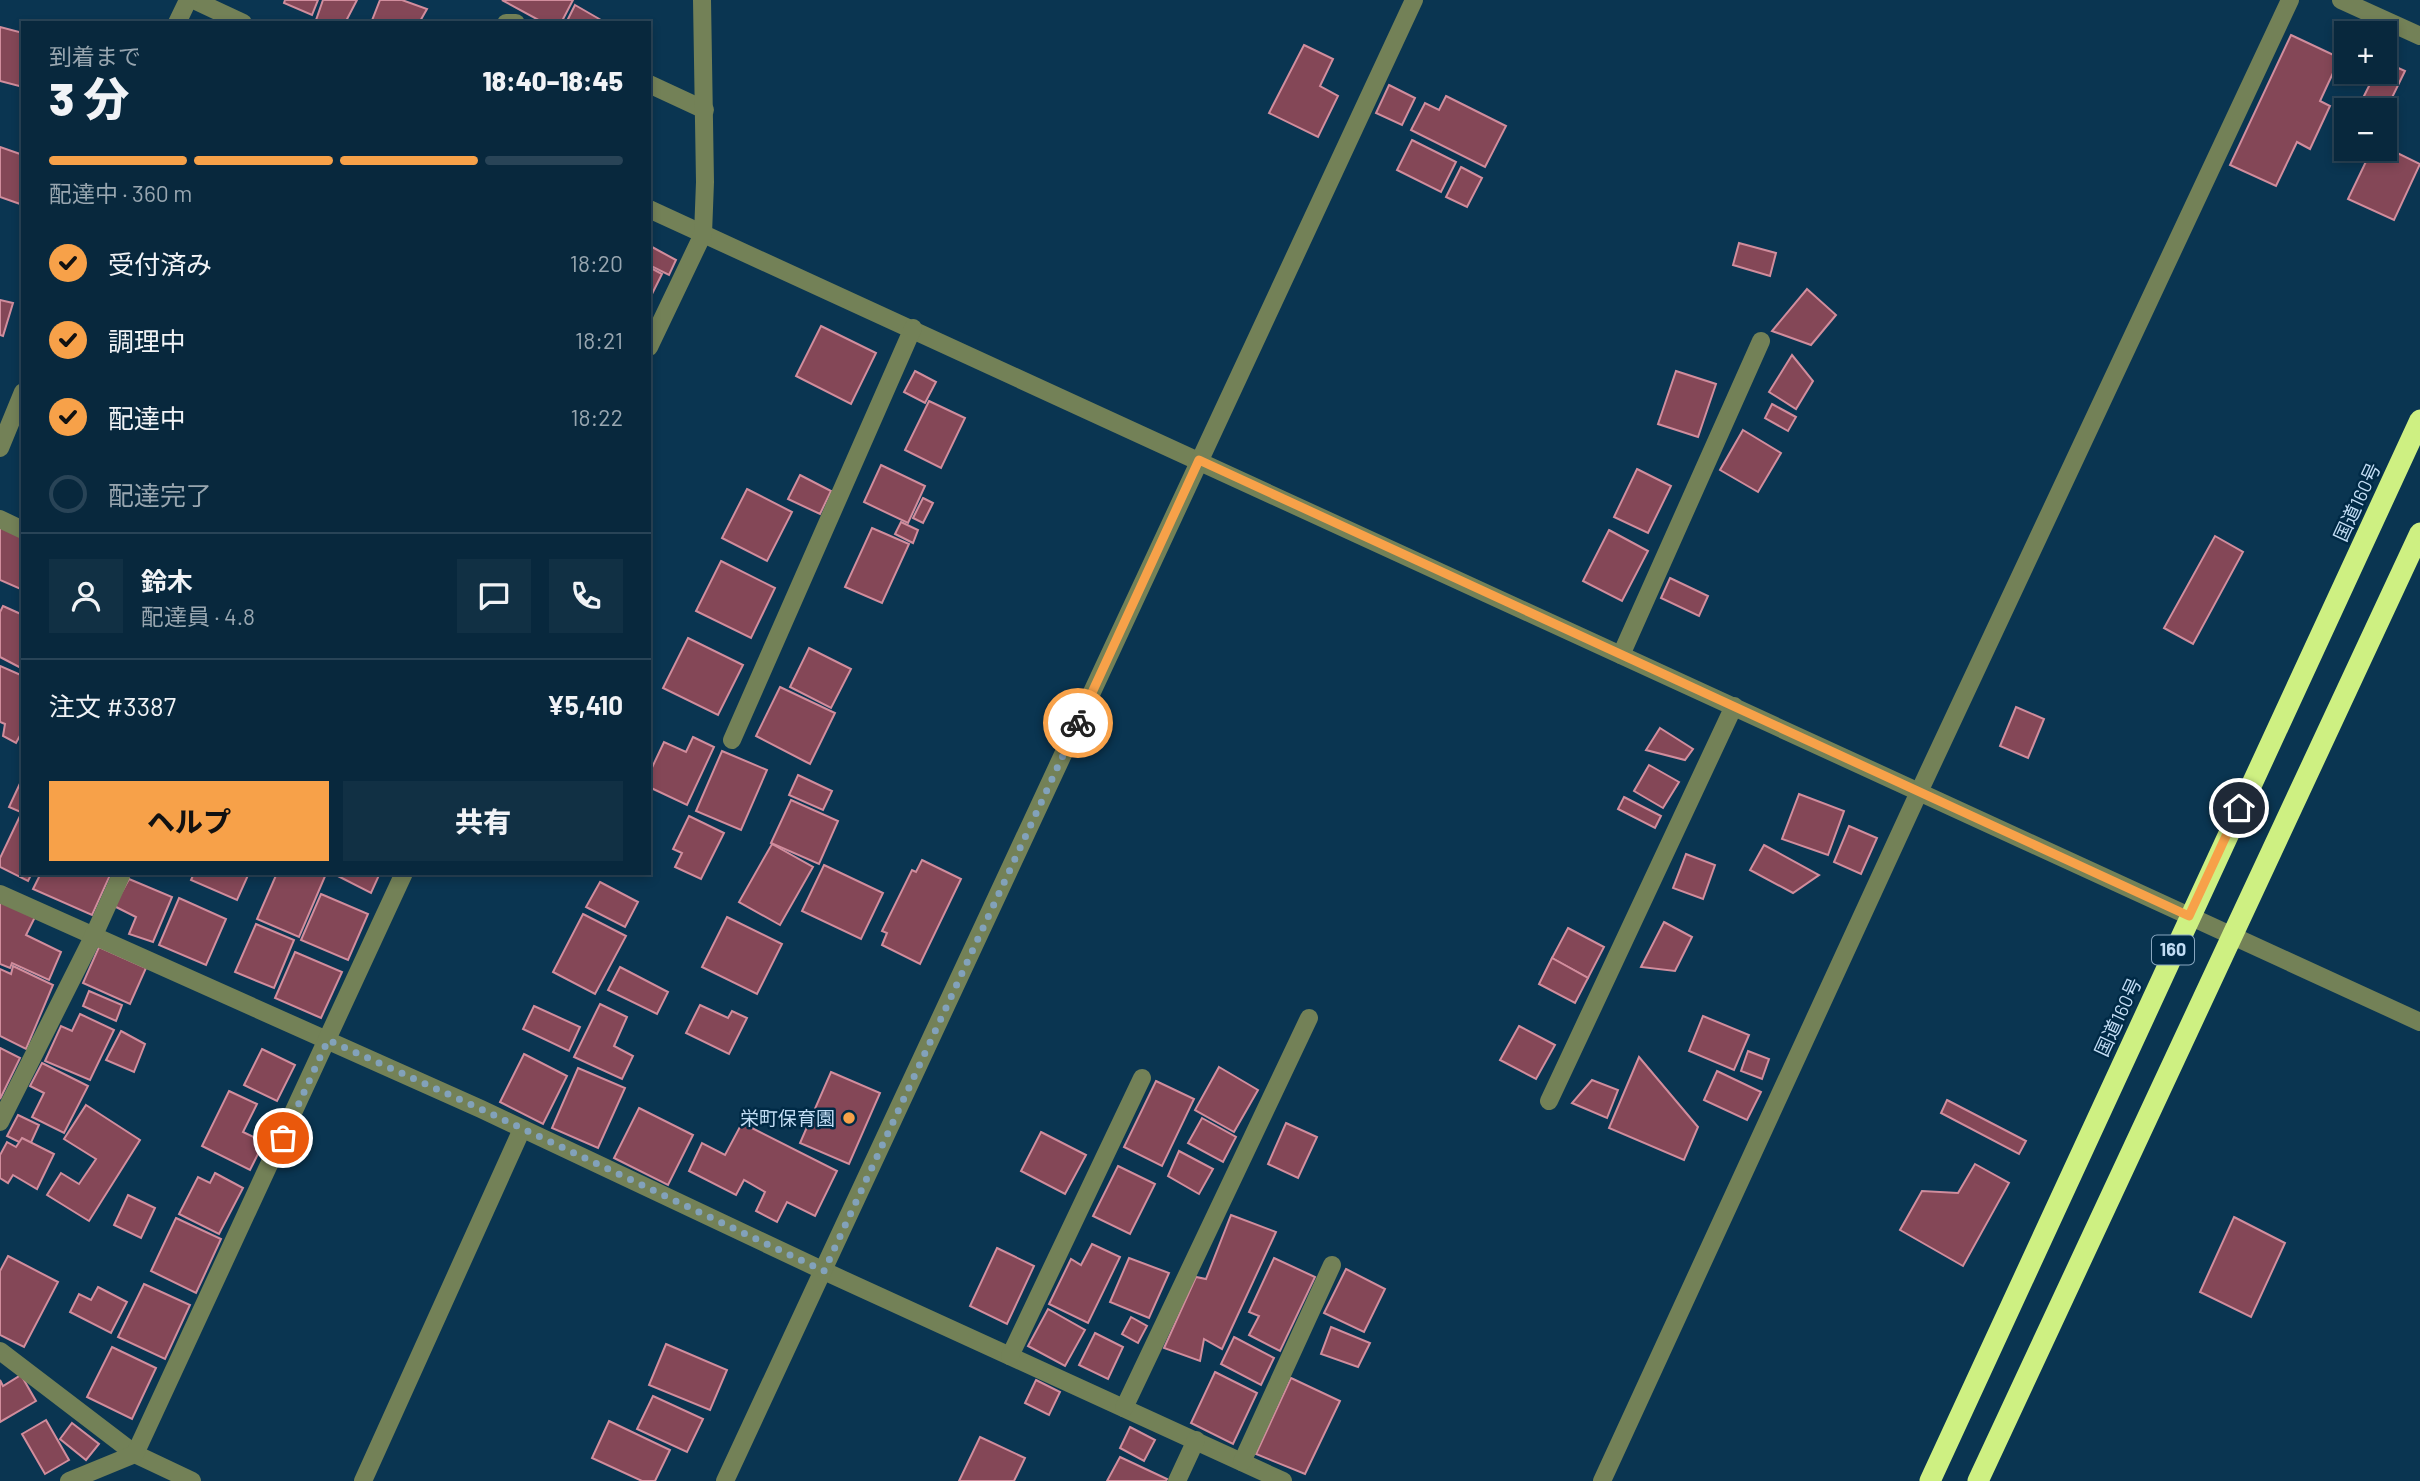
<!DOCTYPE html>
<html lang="ja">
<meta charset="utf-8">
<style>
body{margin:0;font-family:Barlow,"Noto Sans JP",sans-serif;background:#113044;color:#f1f3f6;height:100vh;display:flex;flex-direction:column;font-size:26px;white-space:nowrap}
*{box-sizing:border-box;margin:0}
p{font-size:23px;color:#98a6b0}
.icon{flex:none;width:38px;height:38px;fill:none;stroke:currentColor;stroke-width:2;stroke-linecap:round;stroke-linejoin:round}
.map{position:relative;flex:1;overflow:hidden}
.details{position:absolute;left:21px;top:21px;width:630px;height:854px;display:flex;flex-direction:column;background:#08283d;border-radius:0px;box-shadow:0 4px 10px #0003,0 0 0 2px #294457}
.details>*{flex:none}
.fabs{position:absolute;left:2334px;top:21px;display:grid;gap:14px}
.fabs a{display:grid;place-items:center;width:63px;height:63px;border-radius:0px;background:#08283d;box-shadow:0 4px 10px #0003,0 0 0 2px #294457;font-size:35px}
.pin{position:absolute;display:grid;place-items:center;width:60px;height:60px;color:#fff;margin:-30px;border:4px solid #fff;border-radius:50%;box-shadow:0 2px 7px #0007}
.courier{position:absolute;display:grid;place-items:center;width:70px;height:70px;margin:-35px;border:5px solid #f7a149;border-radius:50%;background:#fff;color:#222;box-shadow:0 2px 9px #0007}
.head em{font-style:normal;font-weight:800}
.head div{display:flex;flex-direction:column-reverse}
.head{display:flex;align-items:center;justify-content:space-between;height:119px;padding:0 28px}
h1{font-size:46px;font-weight:800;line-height:52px}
.bar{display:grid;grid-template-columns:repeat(4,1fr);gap:10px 7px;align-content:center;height:84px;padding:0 28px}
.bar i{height:9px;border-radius:5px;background:#294457}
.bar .active{background:#f7a149}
.bar p{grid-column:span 4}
.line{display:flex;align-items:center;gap:18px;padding:0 28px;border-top:2px solid #294457}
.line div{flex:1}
.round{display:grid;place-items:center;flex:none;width:74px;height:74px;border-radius:0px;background:#113044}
ol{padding:0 28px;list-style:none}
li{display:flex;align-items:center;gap:21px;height:77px}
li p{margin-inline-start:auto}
li .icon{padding:7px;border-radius:50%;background:#f7a149;color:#111;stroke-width:4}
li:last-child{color:#98a6b0}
li i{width:38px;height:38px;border:4px solid #294457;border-radius:50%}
.cta{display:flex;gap:14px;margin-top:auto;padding:14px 28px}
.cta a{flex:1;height:80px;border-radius:0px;background:#f7a149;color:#111;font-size:28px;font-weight:800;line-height:80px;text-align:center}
.cta a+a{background:#113044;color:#f1f3f6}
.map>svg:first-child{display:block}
.building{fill:#844757;stroke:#d18d9d;stroke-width:2}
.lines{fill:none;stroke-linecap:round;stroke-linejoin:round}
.minor{stroke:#738157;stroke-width:18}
.highway{stroke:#cef082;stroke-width:21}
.done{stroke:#82a2bb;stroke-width:7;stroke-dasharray:0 12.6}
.route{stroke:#f7a149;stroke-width:9}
.poi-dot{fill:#f7a149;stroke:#002a46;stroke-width:2.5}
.labels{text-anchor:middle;stroke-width:5;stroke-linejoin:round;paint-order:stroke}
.shield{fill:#002a46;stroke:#88a7c0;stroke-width:2}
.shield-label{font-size:18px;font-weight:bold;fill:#c2ddf4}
.street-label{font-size:19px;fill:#c2ddf4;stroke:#002a46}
.poi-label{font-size:19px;fill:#c2ddf4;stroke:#002a46;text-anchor:end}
</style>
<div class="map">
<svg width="2420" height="1481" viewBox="0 0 2420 1481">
<rect width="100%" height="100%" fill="#0a3551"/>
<g class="building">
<path d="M 285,0 L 318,0 L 312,15 L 284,3 Z"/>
<path d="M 323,0 L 357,0 L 345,23 L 321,23 L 316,20 Z"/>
<path d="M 380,0 L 402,0 L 427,9 L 419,23 L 371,23 Z"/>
<path d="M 502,0 L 573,0 L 561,23 L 544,23 Z"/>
<path d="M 575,5 L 601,20 L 599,23 L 566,23 Z"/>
<path d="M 0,27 L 23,33 L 23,87 L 0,81 Z"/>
<path d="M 2291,35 L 2340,58 L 2320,101 L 2330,106 L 2310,149 L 2297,142 L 2276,186 L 2230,165 Z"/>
<path d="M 1304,45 L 1333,59 L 1320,86 L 1338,96 L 1318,137 L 1269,113 Z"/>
<path d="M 2385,62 L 2405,71 L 2385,112 L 2358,108 L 2376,72 L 2385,72 Z"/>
<path d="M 1389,85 L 1415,98 L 1402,125 L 1376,113 Z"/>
<path d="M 1446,96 L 1506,126 L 1485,167 L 1411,130 L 1425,103 L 1439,110 Z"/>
<path d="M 1412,140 L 1456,162 L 1441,192 L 1397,170 Z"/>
<path d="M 0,147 L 23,155 L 23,205 L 0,197 Z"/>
<path d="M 2385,147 L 2420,164 L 2394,220 L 2348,199 L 2372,149 L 2385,149 Z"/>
<path d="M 1461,167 L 1482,178 L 1467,207 L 1446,197 Z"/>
<path d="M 1739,243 L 1776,253 L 1770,276 L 1733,265 Z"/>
<path d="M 652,247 L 676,260 L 669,275 L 649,265 Z"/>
<path d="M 649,267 L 662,274 L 649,300 Z"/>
<path d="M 1807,289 L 1836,315 L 1811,345 L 1772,331 Z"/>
<path d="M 0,300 L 13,303 L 3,336 L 0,335 Z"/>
<path d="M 821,326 L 876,353 L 851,404 L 796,376 Z"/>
<path d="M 1792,355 L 1813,381 L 1796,409 L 1769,392 Z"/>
<path d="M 915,371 L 936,382 L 925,403 L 904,392 Z"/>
<path d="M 1676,371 L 1716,384 L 1698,437 L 1658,424 Z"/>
<path d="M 929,401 L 965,418 L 941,468 L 905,450 Z"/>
<path d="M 1772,404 L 1796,417 L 1788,431 L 1765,418 Z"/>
<path d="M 1743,430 L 1781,453 L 1758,492 L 1720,470 Z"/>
<path d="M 881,465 L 925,486 L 908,523 L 864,502 Z"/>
<path d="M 1637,469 L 1671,486 L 1648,533 L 1614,517 Z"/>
<path d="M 800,475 L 831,491 L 820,514 L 788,499 Z"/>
<path d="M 747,489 L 792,512 L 767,561 L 722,538 Z"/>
<path d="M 923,498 L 933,503 L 923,523 L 913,518 Z"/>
<path d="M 901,522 L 918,530 L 913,543 L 895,534 Z"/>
<path d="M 0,525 L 23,535 L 23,590 L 0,580 Z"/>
<path d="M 872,528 L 909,544 L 882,603 L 845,587 Z"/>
<path d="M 1609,530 L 1648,551 L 1622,601 L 1583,581 Z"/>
<path d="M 2215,536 L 2243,552 L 2193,644 L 2164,628 Z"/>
<path d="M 721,561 L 775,588 L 751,638 L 696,611 Z"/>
<path d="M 1670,578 L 1708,596 L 1699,616 L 1661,598 Z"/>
<path d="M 3,606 L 23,615 L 23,669 L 0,657 L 0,612 Z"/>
<path d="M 688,638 L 743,665 L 718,715 L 663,688 Z"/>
<path d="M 809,648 L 851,669 L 831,708 L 790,687 Z"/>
<path d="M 0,666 L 23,676 L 23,730 L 16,743 L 3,736 L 5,724 L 0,722 Z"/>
<path d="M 780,687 L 835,713 L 810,764 L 756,736 Z"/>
<path d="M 2016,707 L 2044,719 L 2028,758 L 2000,746 Z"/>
<path d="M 1660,728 L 1693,749 L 1685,760 L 1646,750 Z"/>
<path d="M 693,737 L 714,747 L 687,805 L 649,787 L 649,774 L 664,742 L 686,752 Z"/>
<path d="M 722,751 L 767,770 L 741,830 L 696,811 Z"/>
<path d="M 1649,765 L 1679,782 L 1663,808 L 1634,791 Z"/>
<path d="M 798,775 L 832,791 L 823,810 L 789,795 Z"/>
<path d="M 23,777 L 23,813 L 9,807 Z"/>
<path d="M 1799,794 L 1844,811 L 1828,855 L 1782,839 Z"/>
<path d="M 1624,797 L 1661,816 L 1655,828 L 1618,809 Z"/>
<path d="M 791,800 L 838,821 L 819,864 L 771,843 Z"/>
<path d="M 20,816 L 23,817 L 23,873 L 32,873 L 28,881 L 0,867 L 0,858 Z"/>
<path d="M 689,816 L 724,833 L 701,879 L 675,867 L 682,853 L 673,849 Z"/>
<path d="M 1849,826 L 1877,838 L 1861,874 L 1834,862 Z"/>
<path d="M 772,844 L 813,867 L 780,925 L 739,902 Z"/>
<path d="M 1764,845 L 1819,875 L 1793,893 L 1750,870 Z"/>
<path d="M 1686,854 L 1715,865 L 1703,899 L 1673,888 Z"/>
<path d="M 922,860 L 961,879 L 920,964 L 882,945 L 887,933 L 882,931 L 912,870 L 916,872 Z"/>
<path d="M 824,865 L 883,893 L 861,939 L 802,911 Z"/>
<path d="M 41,873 L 111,873 L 92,915 L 33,889 Z"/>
<path d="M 194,873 L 249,873 L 237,900 L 191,880 Z"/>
<path d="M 277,873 L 326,874 L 299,937 L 257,919 Z"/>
<path d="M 332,873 L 380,873 L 371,893 Z"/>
<path d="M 129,879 L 172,897 L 153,942 L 129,934 L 136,917 L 114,906 Z"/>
<path d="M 600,882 L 638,902 L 625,927 L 586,907 Z"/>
<path d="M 321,894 L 368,914 L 348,960 L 301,940 Z"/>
<path d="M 179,898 L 226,919 L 206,965 L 159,945 Z"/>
<path d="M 0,902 L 35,917 L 26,935 L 61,952 L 49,980 L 12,963 L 10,968 L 0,964 Z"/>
<path d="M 583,914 L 626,936 L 595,994 L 553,972 Z"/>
<path d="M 727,917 L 782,944 L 757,994 L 702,967 Z"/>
<path d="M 1664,922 L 1692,937 L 1675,971 L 1641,967 Z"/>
<path d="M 256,924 L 294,940 L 274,988 L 235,972 Z"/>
<path d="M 1568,928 L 1604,947 L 1588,978 L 1552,958 Z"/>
<path d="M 99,947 L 146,968 L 130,1004 L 83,983 Z"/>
<path d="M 295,952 L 342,972 L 321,1018 L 275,998 Z"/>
<path d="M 1552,958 L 1588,978 L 1575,1003 L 1539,984 Z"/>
<path d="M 13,966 L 53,985 L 26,1049 L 0,1036 L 0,969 L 11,974 Z"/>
<path d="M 620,967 L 668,992 L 657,1014 L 608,990 Z"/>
<path d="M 89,991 L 122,1005 L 116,1021 L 83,1006 Z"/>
<path d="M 600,1004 L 627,1017 L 614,1046 L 633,1056 L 622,1079 L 574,1057 Z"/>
<path d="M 700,1005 L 728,1018 L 732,1011 L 747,1018 L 729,1054 L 686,1033 Z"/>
<path d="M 534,1006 L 580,1027 L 569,1051 L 523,1029 Z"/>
<path d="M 80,1014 L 114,1030 L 90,1080 L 45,1061 L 61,1026 L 72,1031 Z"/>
<path d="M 1703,1016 L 1749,1035 L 1734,1070 L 1689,1051 Z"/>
<path d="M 1519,1026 L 1555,1045 L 1536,1079 L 1500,1060 Z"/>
<path d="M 121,1031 L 145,1044 L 134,1072 L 106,1060 Z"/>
<path d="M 0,1048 L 20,1058 L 0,1099 Z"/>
<path d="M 262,1049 L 295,1065 L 277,1101 L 244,1085 Z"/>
<path d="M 1748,1051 L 1769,1059 L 1762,1079 L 1741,1071 Z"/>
<path d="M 524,1054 L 567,1076 L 543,1124 L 500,1102 Z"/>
<path d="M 1639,1057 L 1698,1127 L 1684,1160 L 1609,1128 Z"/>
<path d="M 42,1063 L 88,1086 L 64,1133 L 32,1117 L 44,1093 L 30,1086 Z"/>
<path d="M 1219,1067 L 1258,1090 L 1234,1132 L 1195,1110 Z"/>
<path d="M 578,1068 L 625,1088 L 598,1148 L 552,1128 Z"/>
<path d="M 1717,1071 L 1761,1092 L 1747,1120 L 1704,1100 Z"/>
<path d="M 831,1072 L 880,1093 L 849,1164 L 800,1143 Z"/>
<path d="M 1592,1080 L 1618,1090 L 1607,1118 L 1572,1103 Z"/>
<path d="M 1156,1081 L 1194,1099 L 1162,1166 L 1124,1147 Z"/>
<path d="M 229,1091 L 257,1104 L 243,1132 L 264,1142 L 250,1170 L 202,1146 Z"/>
<path d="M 1947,1100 L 2026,1141 L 2019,1154 L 1941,1113 Z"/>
<path d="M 86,1105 L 140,1140 L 89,1221 L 47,1195 L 61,1173 L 79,1184 L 96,1159 L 64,1139 Z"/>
<path d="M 639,1108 L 693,1135 L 668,1185 L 614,1158 Z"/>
<path d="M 18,1115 L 39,1125 L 29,1147 L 7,1136 Z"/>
<path d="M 1202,1118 L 1236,1137 L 1223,1162 L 1188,1143 Z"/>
<path d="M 742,1123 L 837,1171 L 815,1216 L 787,1202 L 777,1222 L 756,1211 L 765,1192 L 744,1180 L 736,1195 L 689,1171 L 702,1143 L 725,1155 Z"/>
<path d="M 1286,1123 L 1317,1137 L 1298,1178 L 1268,1164 Z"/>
<path d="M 1041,1132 L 1086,1155 L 1065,1194 L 1021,1171 Z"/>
<path d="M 22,1138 L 54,1154 L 37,1189 L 13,1175 L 8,1183 L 0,1178 L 0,1155 L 7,1142 L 16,1147 Z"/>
<path d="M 1179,1151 L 1213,1169 L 1199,1194 L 1168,1176 Z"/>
<path d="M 1975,1164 L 2009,1183 L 1963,1266 L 1900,1230 L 1922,1191 L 1958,1193 Z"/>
<path d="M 1118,1166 L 1155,1184 L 1130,1234 L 1093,1216 Z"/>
<path d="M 215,1173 L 243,1188 L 219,1234 L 179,1214 L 198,1177 L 210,1183 Z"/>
<path d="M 128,1195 L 155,1208 L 141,1238 L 114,1225 Z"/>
<path d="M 1231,1215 L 1276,1232 L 1222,1349 L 1204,1339 L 1200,1361 L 1164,1348 L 1196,1277 L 1206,1279 Z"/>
<path d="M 2234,1217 L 2285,1243 L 2251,1317 L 2200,1292 Z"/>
<path d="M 176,1218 L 221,1239 L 196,1293 L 151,1271 Z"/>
<path d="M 1092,1244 L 1120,1257 L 1088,1323 L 1049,1304 L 1071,1259 L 1081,1265 Z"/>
<path d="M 997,1248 L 1034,1266 L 1007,1324 L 970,1306 Z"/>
<path d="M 8,1256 L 58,1282 L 24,1347 L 0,1335 L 0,1271 Z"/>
<path d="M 1129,1258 L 1169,1273 L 1149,1318 L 1110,1302 Z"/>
<path d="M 1274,1258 L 1315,1277 L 1280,1351 L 1249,1335 L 1259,1316 L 1249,1312 Z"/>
<path d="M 1346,1269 L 1385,1289 L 1364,1332 L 1324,1313 Z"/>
<path d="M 144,1284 L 190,1305 L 165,1359 L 118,1337 Z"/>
<path d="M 98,1287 L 127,1302 L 111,1333 L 70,1312 L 79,1294 L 91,1300 Z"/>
<path d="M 1048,1309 L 1085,1330 L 1065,1366 L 1028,1346 Z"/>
<path d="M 1131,1317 L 1147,1326 L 1138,1343 L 1122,1334 Z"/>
<path d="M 1331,1327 L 1370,1343 L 1358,1367 L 1321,1354 Z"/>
<path d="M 1095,1333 L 1123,1347 L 1108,1379 L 1079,1365 Z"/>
<path d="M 1234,1337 L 1274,1358 L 1261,1385 L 1221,1364 Z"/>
<path d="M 666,1344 L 727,1370 L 710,1410 L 649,1385 Z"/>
<path d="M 112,1347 L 156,1368 L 132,1419 L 87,1397 Z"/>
<path d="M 1215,1372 L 1257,1393 L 1233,1444 L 1191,1423 Z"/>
<path d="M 21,1375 L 36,1401 L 0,1422 L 0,1380 L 3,1386 Z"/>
<path d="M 1291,1378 L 1340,1401 L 1305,1474 L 1256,1454 Z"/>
<path d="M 1036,1380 L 1060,1392 L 1049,1415 L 1025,1403 Z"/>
<path d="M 653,1396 L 703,1419 L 687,1452 L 637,1429 Z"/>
<path d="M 46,1420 L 69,1460 L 45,1474 L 22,1434 Z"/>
<path d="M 609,1421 L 670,1450 L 655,1481 L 642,1481 L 592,1458 Z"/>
<path d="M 72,1423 L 99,1444 L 86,1460 L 60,1439 Z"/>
<path d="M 1130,1427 L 1155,1440 L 1144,1461 L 1120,1448 Z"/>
<path d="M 980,1437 L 1025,1458 L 1014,1481 L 959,1481 Z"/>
<path d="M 1120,1457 L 1167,1479 L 1166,1481 L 1107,1481 Z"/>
</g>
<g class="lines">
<g class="minor">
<path d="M 194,0 L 243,23"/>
<path d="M 2341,0 L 2420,36"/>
<path d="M 177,23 L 188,0"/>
<path d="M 506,23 L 516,23"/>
<path d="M 649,84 L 705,110"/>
<path d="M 649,209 L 2420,1022"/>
<path d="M 649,347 L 703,234 L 705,182 L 702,0"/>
<path d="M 0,448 L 23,392"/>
<path d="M 0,519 L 23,530"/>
<path d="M 1621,655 L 1761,341"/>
<path d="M 732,740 L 913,328"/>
<path d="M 0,894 L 481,1109 L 824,1271 L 1283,1481"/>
<path d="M 1549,1101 L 1734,706"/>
<path d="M 0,1122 L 93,937 L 122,873"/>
<path d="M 0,1351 L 135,1454 L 192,1481"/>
<path d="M 1010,1356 L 1142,1078"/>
<path d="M 1124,1408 L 1309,1018"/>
<path d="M 1242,1462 L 1332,1265"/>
<path d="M 69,1481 L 135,1454 L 404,873"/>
<path d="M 363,1481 L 522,1129"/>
<path d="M 725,1481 L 1414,0"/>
<path d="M 1177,1481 L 1196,1440"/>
<path d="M 1602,1481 L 1919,792 L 2290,0"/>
</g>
<g class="highway">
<path d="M 1930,1481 L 2420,420"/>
<path d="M 1978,1481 L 2420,533"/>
</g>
</g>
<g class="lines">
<path class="done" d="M 283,1138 L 328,1040 L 481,1109 L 824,1271 L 1078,723"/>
<path class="route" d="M 1078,723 L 1199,460 L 2189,916 L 2239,808"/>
</g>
<circle class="poi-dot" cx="849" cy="1118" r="7"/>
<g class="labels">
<rect class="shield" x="2152" y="935.5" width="42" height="29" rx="5"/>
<g class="shield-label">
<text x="2173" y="956">160</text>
</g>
<g class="street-label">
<text transform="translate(2357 502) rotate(-65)" y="7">国道160号</text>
<text transform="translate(2118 1017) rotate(-65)" y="7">国道160号</text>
</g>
<g class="poi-label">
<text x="835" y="1125">栄町保育園</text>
</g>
</g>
</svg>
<div class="fabs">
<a>+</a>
<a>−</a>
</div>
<div class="pin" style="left:283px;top:1138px;background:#ea580c"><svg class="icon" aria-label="bag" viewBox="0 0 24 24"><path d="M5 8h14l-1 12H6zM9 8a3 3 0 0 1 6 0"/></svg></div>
<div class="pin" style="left:2239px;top:808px;background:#1f2937"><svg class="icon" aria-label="home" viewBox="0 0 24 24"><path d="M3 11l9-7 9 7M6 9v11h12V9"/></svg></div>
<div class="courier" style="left:1078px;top:723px"><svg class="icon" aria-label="bike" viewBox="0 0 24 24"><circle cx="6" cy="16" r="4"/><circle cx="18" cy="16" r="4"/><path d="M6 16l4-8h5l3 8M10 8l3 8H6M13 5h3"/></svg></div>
<section class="details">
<div class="head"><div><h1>3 分</h1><p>到着まで</p></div><em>18:40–18:45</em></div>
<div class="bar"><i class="active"></i><i class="active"></i><i class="active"></i><i></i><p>配達中 · 360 m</p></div>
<ol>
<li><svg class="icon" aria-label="check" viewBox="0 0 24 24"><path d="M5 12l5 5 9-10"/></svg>受付済み<p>18:20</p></li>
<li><svg class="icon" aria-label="check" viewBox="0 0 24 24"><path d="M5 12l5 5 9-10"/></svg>調理中<p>18:21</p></li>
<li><svg class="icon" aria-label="check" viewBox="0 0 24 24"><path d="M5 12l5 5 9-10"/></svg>配達中<p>18:22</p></li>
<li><i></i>配達完了</li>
</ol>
<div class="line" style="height:126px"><a class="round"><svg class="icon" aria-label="person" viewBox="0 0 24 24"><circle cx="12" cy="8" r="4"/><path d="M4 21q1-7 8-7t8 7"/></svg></a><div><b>鈴木</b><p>配達員 · 4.8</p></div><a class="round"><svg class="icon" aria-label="chat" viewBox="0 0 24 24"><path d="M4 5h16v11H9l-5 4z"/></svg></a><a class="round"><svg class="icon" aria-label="phone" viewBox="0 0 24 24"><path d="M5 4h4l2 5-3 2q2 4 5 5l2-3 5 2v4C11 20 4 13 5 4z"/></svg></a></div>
<div class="line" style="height:91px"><div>注文 #3387</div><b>¥5,410</b></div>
<div class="cta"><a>ヘルプ</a><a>共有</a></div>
</section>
</div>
